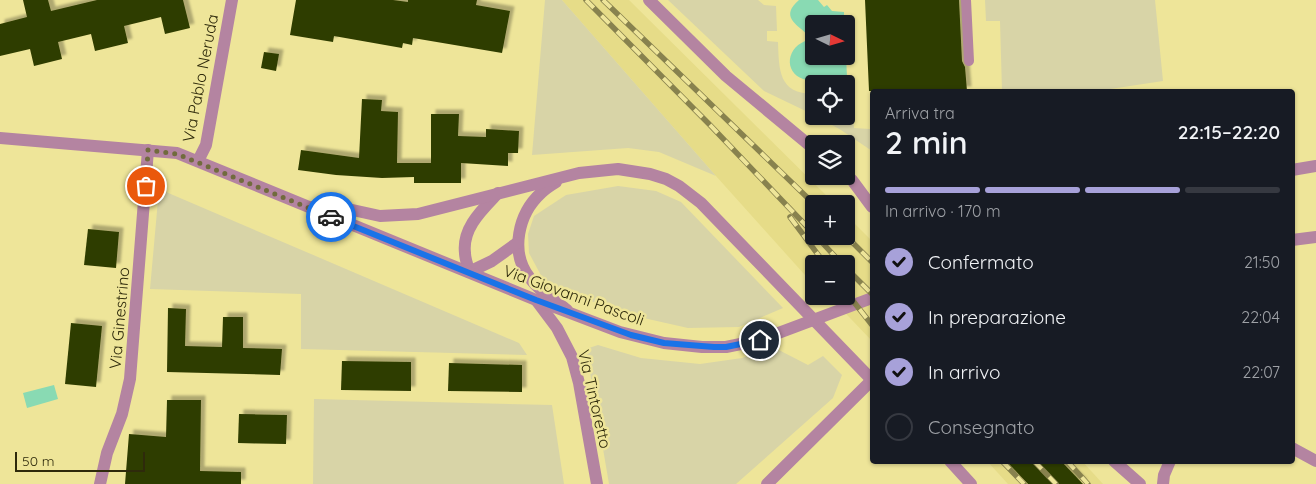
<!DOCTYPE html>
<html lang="it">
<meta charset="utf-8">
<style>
body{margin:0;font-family:Quicksand,sans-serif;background:#20242c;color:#f1f3f6;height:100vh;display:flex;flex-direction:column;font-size:19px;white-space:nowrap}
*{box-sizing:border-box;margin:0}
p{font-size:16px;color:#9ea1a6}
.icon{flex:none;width:28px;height:28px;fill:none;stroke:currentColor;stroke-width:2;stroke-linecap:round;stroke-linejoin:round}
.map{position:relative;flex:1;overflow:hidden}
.drawer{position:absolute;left:870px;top:89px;width:425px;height:375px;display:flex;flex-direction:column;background:#171b24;border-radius:5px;box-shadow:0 1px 4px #0004}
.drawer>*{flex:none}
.needle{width:32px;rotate:95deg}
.fabs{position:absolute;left:805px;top:15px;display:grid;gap:10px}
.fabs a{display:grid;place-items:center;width:50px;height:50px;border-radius:5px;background:#171b24;box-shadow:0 1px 4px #0004;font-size:25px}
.scale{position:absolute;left:15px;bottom:12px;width:130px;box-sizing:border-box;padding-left:5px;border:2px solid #2e2a0b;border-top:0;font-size:14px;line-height:18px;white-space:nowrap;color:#2e2a0b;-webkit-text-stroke:4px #eee599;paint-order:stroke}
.pin{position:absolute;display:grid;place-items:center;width:42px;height:42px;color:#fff;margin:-21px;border:2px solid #fff;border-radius:50%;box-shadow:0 1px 5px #0007}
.courier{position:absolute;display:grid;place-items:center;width:50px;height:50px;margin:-25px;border:4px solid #1a73e8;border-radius:50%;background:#fff;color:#222;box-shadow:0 1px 6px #0007}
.overview em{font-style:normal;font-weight:600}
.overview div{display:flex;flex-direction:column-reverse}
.overview{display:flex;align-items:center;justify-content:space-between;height:85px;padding:0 15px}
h1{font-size:32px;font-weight:600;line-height:38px}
.bar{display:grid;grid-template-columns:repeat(4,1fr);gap:8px 5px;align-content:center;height:60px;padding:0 15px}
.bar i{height:6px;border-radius:4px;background:#363941}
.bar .current{background:#a7a1d9}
.bar p{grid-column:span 4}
ol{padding:0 15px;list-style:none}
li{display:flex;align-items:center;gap:15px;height:55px}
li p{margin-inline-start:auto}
li .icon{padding:5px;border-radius:50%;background:#a7a1d9;color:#111;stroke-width:4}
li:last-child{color:#9ea1a6}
li i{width:28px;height:28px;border:2px solid #363941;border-radius:50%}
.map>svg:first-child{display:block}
.built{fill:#e6dc88}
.green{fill:#d8d4a7}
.water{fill:#89dab3}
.building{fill:#2f3c03;filter:url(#shadow)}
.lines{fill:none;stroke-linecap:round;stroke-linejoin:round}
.service{stroke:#b484a1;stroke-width:10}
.minor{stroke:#b484a1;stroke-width:12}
.tertiary{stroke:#b484a1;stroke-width:12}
.rail-casing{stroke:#88824e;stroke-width:5.5}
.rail{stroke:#eee599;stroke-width:4;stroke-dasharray:11;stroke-linecap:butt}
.done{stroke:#716b3d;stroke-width:5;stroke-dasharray:0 9}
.route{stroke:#1a73e8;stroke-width:6}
.labels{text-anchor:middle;stroke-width:5;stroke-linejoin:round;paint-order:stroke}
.street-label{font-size:16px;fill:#2e2a0b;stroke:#eee599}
</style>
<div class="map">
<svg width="1316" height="484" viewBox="0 0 1316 484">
<defs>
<filter id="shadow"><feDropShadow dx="4.5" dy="-4.5" stdDeviation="1" flood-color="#0004"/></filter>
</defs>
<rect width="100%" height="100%" fill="#eee599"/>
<g class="built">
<path d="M 562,0 L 629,0 L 835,204 L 814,204 L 814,236 L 846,236 L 846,215 L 872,241 L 872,341 L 829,296 L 846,296 L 846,264 L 814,264 L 813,284 L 716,176 Z"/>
<path d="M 987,461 L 1082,461 L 1103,484 L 1008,484 Z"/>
</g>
<g class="green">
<path d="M 545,0 L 562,0 L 716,176 L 659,152 L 628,148 L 532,155 Z"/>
<path d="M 668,0 L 758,0 L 764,5 L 776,6 L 777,31 L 767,31 L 767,41 L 778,42 C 779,69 778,94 814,94 L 814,115 L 764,91 Z"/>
<path d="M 985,0 L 1155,0 L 1163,81 L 1097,91 L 1002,91 L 1000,21 L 986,21 Z"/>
<path d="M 847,92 L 848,114 L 853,117 L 854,128 L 870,129 L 870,120 L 872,120 L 872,151 L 841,130 L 816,116 L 846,116 Z"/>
<path d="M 618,186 L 656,191 L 681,202 L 783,308 L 739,327 L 688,328 L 617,312 L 544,281 L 529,253 L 528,234 L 534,216 L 566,195 Z"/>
<path d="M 159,189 L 519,343 L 527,355 L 301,349 L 301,294 L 150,289 Z"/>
<path d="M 598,345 L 641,358 L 700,364 L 742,358 L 773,347 L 808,365 L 823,356 L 842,375 L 833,398 L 736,484 L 609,484 L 586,349 Z"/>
<path d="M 314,399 L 552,405 L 564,484 L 313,484 Z"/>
</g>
<g class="water">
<path d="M 799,0 L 818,0 L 824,7 L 827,5 L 832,11 L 844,12 L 844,24 L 814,24 L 814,56 L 846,56 L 847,77 C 835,78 820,82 807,80 C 785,76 784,50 805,41 L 807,34 C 796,24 780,16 799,0 Z"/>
<path d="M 54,385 L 58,399 L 27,408 L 23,393 Z"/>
</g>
<g class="building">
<path d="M 23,0 L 48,0 L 51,11 L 97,0 L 183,0 L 190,28 L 165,34 L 161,17 L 124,26 L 128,43 L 95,51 L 91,34 L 58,42 L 62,59 L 34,66 L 30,49 L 0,56 L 0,24 L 27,17 Z"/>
<path d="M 296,0 L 393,0 L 408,2 L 408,0 L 477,0 L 476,5 L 510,11 L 502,53 L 413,38 L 412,45 L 403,43 L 402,48 L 334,36 L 333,42 L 290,35 Z"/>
<path d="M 865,0 L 959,0 L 962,61 L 965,67 L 967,91 L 869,91 Z"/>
<path d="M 264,52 L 279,54 L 276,71 L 261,68 Z"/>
<path d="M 362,99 L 382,100 L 381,111 L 398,112 L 397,163 L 431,163 L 431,114 L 459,114 L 458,136 L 486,137 L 486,129 L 519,131 L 518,153 L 508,153 L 508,166 L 461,163 L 461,183 L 414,183 L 414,177 L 382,178 L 336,175 L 298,170 L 301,150 L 359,158 Z"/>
<path d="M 88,229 L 119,232 L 116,268 L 84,265 Z"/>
<path d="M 168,308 L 186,309 L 185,346 L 222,347 L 223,317 L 243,317 L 243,348 L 282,349 L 280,375 L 167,372 Z"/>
<path d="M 71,323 L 102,326 L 96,387 L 65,384 Z"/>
<path d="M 342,361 L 411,362 L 411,391 L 341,390 Z"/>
<path d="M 449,363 L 522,365 L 522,392 L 448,391 Z"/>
<path d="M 167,400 L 201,400 L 200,471 L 241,472 L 241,484 L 125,484 L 129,434 L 166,437 Z"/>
<path d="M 239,414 L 287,415 L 286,444 L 238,443 Z"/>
<path d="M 1006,461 L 1061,461 L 1083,484 L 1028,484 Z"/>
</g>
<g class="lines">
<path class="service" d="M 966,0 L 969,61"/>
<g class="minor">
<path d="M 649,0 L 726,76 L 814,149"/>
<path d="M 198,161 L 206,145 L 232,0"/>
<path d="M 852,180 L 872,207"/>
<path d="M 556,182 C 551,185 545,189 541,193 C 518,214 510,252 529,277 C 539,291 554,300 567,310"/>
<path d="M 498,193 C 482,210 462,228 465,253 C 465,259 468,266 469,272 L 492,261 L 517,243"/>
<path d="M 312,207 L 348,209 L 380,216 L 418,214 L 579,173 L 618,169 L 650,174 L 666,179 L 679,186 L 701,203 L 872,380"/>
<path d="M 1292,240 L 1316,237"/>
<path d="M 536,300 L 557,328 L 572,357 L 579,383 L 597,484"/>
<path d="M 1292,448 L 1316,461"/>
<path d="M 950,461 L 971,484"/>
<path d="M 1114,461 L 1140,484"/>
<path d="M 100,484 L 107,453 L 122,414 L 130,379 L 148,150"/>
<path d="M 767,484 L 872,380"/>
<path d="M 1163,484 L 1164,475 L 1170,461"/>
</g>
<g class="tertiary">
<path d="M 0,138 L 177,153 L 536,300 L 620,332 L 664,343 L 702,347 L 726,347 L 760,340 L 872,298"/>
<path d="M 1292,170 L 1316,166"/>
</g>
<g class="rail-casing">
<g id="rail">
<path d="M 586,0 L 709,124 L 814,234"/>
<path d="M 603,0 L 814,204"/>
<path d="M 790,217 L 825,264"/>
<path d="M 816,236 L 842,264"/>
<path d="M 846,236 L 872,262"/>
<path d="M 846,268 L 872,294"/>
<path d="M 846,292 L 872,325"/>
<path d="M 1002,461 L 1024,484"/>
<path d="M 1034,461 L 1056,484"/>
<path d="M 1067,461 L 1088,484"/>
</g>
</g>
<use href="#rail" class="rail"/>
</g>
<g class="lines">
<path class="done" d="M 146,186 L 148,150 L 177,154 L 331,217"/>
<path class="route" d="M 331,217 L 536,300 L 631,335 L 664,343 L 714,347 L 726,347 L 760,340"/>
</g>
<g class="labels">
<g class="street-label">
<text transform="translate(200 78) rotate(-79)" y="6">Via Pablo Neruda</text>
<text transform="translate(574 295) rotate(20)" y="6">Via Giovanni Pascoli</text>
<text transform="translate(119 318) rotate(-85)" y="6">Via Ginestrino</text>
<text transform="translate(595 399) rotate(77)" y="6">Via Tintoretto</text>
</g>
</g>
</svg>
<div class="fabs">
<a><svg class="needle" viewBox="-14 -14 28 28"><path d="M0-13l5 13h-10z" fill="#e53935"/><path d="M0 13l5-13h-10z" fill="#9ea1a6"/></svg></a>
<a><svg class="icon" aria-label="locate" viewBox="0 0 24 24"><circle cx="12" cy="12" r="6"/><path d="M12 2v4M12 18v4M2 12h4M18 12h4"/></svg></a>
<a><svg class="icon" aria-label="layers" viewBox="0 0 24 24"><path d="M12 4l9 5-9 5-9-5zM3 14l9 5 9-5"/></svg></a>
<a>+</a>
<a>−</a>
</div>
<div class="scale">50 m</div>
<div class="pin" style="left:146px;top:186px;background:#ea580c"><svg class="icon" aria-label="bag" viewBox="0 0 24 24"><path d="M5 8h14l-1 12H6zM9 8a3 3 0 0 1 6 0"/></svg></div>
<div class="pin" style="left:760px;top:340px;background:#1f2937"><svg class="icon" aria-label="home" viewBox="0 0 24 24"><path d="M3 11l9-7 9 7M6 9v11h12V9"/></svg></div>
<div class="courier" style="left:331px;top:217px"><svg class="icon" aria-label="car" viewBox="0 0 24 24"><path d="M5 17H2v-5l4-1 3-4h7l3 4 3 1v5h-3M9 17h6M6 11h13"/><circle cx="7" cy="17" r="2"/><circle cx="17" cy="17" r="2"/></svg></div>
<section class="drawer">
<div class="overview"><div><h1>2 min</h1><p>Arriva tra</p></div><em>22:15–22:20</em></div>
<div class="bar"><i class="current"></i><i class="current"></i><i class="current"></i><i></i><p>In arrivo · 170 m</p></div>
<ol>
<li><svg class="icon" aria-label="check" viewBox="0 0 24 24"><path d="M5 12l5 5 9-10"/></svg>Confermato<p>21:50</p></li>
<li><svg class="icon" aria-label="check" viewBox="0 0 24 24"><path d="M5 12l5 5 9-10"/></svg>In preparazione<p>22:04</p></li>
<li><svg class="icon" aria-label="check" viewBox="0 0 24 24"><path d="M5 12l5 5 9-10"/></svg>In arrivo<p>22:07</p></li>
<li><i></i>Consegnato</li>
</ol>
</section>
</div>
